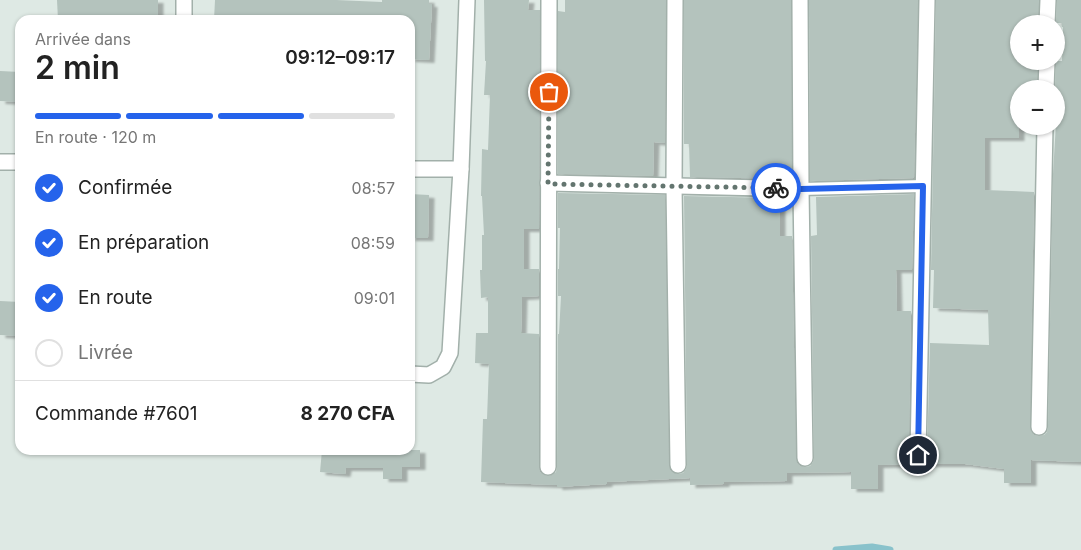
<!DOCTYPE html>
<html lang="fr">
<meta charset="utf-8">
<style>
body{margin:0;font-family:Inter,sans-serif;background:#f2f2f2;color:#222;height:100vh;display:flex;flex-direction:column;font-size:19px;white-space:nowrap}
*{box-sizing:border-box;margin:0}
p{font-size:16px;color:#767676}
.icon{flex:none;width:28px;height:28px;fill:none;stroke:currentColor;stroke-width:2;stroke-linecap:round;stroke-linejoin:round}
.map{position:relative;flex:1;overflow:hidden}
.side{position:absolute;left:15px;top:15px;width:400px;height:440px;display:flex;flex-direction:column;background:#fff;border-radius:15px;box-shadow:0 1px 4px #0004}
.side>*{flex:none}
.controls{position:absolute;left:1010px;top:15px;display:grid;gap:10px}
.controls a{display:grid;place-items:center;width:55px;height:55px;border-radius:50%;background:#fff;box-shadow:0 1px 4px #0004;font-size:25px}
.pin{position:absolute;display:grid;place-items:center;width:42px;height:42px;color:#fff;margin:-21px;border:2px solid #fff;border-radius:50%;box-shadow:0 1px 5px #0007}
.courier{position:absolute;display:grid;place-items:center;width:50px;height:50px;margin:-25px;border:4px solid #2563eb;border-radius:50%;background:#fff;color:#222;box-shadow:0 1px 6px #0007}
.summary em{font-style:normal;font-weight:600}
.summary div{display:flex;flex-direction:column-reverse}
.summary{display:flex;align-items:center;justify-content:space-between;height:85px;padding:0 20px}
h1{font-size:32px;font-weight:600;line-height:38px}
.bar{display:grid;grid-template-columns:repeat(4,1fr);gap:8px 5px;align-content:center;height:60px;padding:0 20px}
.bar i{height:6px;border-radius:4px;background:#e0e0e0}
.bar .current{background:#2563eb}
.bar p{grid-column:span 4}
.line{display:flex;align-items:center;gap:12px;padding:0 20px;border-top:1px solid #e0e0e0}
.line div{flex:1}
ol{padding:0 20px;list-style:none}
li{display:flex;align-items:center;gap:15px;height:55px}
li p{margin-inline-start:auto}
li .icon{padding:5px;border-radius:50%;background:#2563eb;color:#fff;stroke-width:4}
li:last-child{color:#767676}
li i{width:28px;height:28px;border:2px solid #e0e0e0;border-radius:50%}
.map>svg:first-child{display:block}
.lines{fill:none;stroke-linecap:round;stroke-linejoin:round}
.stream{stroke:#89c2cb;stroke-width:7}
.building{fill:#b4c3bd;filter:url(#shadow)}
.service-casing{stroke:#a2b0aa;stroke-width:15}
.minor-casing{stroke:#a2b0aa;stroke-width:18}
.service{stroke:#fff;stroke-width:12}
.minor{stroke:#fff;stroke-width:15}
.done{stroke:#63756f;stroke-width:5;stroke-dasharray:0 9}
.route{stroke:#2563eb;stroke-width:6}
</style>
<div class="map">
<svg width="1081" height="550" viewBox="0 0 1081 550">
<defs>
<filter id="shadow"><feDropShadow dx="5.5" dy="3" stdDeviation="1" flood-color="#0004"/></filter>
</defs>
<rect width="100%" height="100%" fill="#dee9e4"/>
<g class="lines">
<path class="stream" d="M 836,550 L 872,547 L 890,550"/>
</g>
<g class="building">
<path d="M 57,0 L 158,0 L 158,20 L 58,20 Z"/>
<path d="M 215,0 L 336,0 L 382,2 L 382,0 L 429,0 L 429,4 L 432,4 L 429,60 L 410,59 L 410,20 L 214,20 Z"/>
<path d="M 484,0 L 529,0 L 528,10 L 540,10 L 539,229 L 524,229 L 524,269 L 539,269 L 539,296 L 522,297 L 521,333 L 539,334 L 539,467 L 540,472 L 544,475 L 548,476 L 552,475 L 556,472 L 557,467 L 558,334 L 559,334 L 561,296 L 558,296 L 558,269 L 559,269 L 560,228 L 558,228 L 558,193 L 665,195 L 669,465 L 670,470 L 674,473 L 678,474 L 683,473 L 686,469 L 687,465 L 684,196 L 780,198 L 780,236 L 792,236 L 796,458 L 797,463 L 800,466 L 805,467 L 810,466 L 813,462 L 814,458 L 811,236 L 817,235 L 816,197 L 914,194 L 912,270 L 896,270 L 897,311 L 911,311 L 909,455 L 910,460 L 913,463 L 917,464 L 878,465 L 878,489 L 851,489 L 851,472 L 787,473 L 787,481 L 724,482 L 724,484 L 690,485 L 690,478 L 607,482 L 607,484 L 557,487 L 557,485 L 481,482 L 483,419 L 487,419 L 489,364 L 475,363 L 476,333 L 488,333 L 488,297 L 481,298 L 480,270 L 482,270 L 482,235 L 484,235 L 482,196 L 481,196 L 482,149 L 488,150 L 490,95 L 484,95 L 486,61 L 485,61 Z"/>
<path d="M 565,0 L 666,0 L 665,143 L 654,142 L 653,176 L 558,174 L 558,11 L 565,12 Z"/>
<path d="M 684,0 L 791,0 L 792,179 L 690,177 L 689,144 L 684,144 Z"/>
<path d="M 809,0 L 918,0 L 914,178 L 810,181 Z"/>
<path d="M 936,0 L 1039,0 L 1038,22 L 1019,22 L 1019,61 L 1038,61 L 1037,89 L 1019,89 L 1019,138 L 985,138 L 985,190 L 1034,192 L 1030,427 L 1031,431 L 1034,435 L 1039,436 L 1044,435 L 1047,432 L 1048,427 L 1053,174 L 1058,89 L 1055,89 L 1056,61 L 1062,61 L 1063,27 L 1062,27 L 1062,23 L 1056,23 L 1057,0 L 1081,0 L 1081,462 L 1031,460 L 1031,483 L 1004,483 L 1004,469 L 965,464 L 919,464 L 926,460 L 927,455 L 930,343 L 989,345 L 988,310 L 933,308 L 934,270 L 931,270 Z"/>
<path d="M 0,71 L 20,72 L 20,102 L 0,101 Z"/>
<path d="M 410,194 L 429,195 L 428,238 L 410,238 Z"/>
<path d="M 0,301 L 20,302 L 20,336 L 0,335 Z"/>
<path d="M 322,450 L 420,450 L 420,467 L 402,467 L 402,479 L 383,479 L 383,468 L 346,468 L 345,474 L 320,472 Z"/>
</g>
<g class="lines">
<g class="service-casing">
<path id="service" d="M 801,189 L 923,186"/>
</g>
<g class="minor-casing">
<g id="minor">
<path d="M 675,0 L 674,186 L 678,465"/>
<path d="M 800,0 L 801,189 L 805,458"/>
<path d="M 184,20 L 184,0"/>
<path d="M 1047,24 L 1048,0"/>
<path d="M 1046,89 L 1047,61"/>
<path d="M 0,162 L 20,162"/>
<path d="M 410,169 L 461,169"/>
<path d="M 548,183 L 801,189"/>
<path d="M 410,374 L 429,375 L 443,367 L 450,353 L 461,169 L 467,0"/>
<path d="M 1039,427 L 1045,126"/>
<path d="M 918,455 L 927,0"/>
<path d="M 548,467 L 549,0"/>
</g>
</g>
<use href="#service" class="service"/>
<use href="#minor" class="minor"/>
</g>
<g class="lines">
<path class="done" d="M 549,92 L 548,184 L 776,188"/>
<path class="route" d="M 776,188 L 801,189 L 923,186 L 918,455"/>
</g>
</svg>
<div class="controls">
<a>+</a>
<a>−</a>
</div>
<div class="pin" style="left:549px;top:92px;background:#ea580c"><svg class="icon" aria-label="bag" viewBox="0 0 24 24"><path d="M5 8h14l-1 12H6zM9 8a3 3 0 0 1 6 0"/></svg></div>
<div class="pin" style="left:918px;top:455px;background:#1f2937"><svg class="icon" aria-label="home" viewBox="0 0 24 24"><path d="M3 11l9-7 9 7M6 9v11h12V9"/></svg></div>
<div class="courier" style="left:776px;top:188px"><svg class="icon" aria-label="bike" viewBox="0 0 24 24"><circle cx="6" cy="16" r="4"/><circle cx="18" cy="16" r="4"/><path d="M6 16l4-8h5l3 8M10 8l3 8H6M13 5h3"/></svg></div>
<section class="side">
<div class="summary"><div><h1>2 min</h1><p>Arrivée dans</p></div><em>09:12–09:17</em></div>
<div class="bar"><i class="current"></i><i class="current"></i><i class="current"></i><i></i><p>En route · 120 m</p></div>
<ol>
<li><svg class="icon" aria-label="check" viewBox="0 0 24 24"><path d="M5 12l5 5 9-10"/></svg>Confirmée<p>08:57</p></li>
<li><svg class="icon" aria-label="check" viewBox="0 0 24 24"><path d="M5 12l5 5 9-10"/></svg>En préparation<p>08:59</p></li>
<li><svg class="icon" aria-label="check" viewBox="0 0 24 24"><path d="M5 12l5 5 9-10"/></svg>En route<p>09:01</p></li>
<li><i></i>Livrée</li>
</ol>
<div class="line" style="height:65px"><div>Commande #7601</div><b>8 270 CFA</b></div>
</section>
</div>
